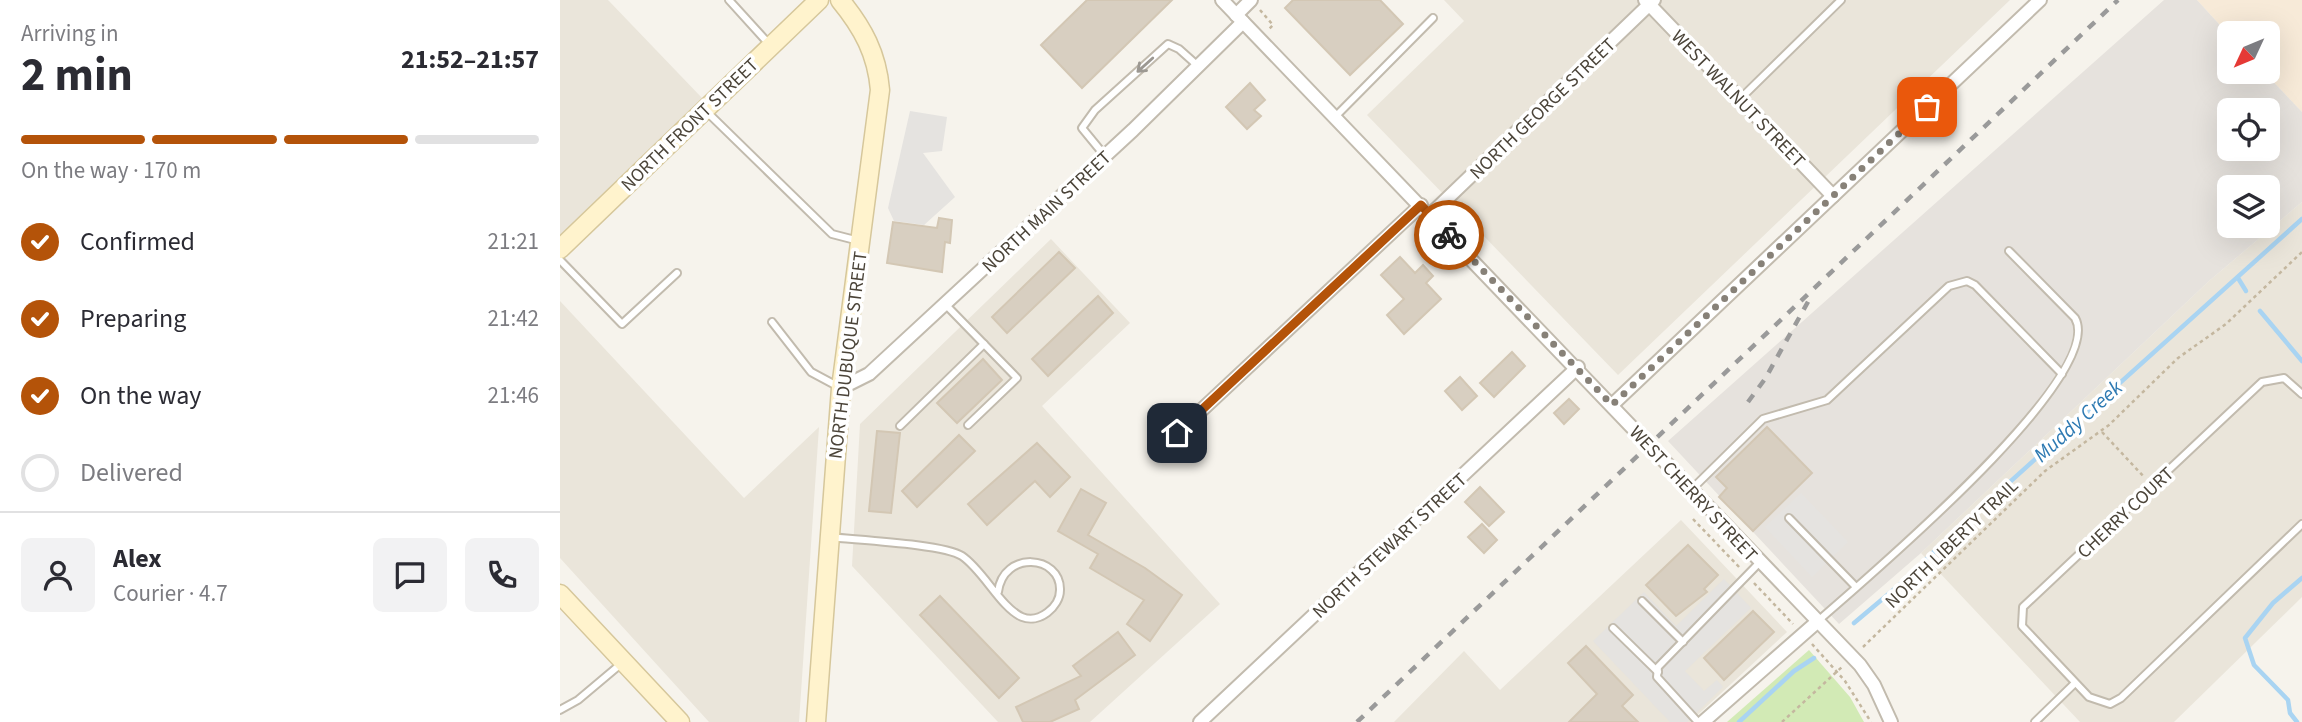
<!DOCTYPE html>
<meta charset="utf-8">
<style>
body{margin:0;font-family:"Source Sans 3",sans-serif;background:#f2f2f3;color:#2b2b33;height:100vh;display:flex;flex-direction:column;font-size:26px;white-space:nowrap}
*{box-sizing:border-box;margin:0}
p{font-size:23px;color:#7c7c81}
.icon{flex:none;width:38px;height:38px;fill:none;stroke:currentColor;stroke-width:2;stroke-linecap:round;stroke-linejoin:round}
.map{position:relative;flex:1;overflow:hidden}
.details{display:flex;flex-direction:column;background:#fff;width:560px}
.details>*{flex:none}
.needle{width:46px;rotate:226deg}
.tools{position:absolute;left:1657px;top:21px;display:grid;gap:14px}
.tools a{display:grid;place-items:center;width:63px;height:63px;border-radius:10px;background:#fff;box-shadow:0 7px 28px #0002;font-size:35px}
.pin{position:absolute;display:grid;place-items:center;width:60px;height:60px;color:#fff;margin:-30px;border-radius:14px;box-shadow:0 4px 10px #0006}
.courier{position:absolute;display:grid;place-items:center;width:70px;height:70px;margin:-35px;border:5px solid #b45309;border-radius:50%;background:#fff;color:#222;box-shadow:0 2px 9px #0007}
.head em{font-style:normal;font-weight:700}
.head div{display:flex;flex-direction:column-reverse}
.head{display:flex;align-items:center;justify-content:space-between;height:119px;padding:0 21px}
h1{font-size:46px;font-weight:700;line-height:52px}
.bar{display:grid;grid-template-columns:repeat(4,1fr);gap:10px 7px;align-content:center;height:84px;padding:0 21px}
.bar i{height:9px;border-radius:5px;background:#e1e1e2}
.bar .active{background:#b45309}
.bar p{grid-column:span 4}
.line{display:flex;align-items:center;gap:18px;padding:0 21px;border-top:2px solid #e1e1e2}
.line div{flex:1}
.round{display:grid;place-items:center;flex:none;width:74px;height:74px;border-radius:10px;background:#f2f2f3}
ol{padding:0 21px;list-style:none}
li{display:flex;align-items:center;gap:21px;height:77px}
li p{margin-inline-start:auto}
li .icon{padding:7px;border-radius:50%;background:#b45309;color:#fff;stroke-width:4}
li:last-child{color:#7c7c81}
li i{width:38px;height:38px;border:4px solid #e1e1e2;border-radius:50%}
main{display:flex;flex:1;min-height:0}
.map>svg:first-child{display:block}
.residential{fill:#eae5da}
.commercial{fill:#f7ead8}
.industrial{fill:#e6e2dd;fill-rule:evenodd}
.green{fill:#d2eab5}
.parking{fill:#e5e3e0}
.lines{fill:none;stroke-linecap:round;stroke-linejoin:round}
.stream{stroke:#a9d4f2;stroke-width:4.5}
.building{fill:#d8cfc1;stroke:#d3c7b4;stroke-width:2}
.lane-casing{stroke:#c2bbae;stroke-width:10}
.street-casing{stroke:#c2bbae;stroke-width:16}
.secondary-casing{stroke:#d6c79b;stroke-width:21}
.path{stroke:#c4b79f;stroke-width:2.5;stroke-dasharray:3.5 3.5;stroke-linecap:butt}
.lane{stroke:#fff;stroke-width:6}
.street{stroke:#fff;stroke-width:12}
.secondary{stroke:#fff3cd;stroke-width:18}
.rail{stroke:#9a9a9a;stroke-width:4.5;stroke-dasharray:9 9;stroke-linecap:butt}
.oneway{stroke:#9c9892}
.done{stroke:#878178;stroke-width:7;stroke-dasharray:0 12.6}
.route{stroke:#b45309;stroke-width:9}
.labels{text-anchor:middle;stroke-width:7;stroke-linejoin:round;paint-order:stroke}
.street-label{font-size:19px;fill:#4b4439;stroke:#fff}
.water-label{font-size:21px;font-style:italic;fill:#2e7ab2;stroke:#fff}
</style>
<main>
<section class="details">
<div class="head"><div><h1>2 min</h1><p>Arriving in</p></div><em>21:52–21:57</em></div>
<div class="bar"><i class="active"></i><i class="active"></i><i class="active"></i><i></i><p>On the way · 170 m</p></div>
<ol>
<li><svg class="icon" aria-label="check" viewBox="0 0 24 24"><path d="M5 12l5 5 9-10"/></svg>Confirmed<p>21:21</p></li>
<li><svg class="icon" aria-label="check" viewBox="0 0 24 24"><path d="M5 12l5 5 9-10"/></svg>Preparing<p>21:42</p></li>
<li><svg class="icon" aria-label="check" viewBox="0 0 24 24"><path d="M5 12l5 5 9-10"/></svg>On the way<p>21:46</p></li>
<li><i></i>Delivered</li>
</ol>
<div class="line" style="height:126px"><a class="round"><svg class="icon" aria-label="person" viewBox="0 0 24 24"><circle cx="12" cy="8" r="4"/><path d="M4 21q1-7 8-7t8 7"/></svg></a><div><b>Alex</b><p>Courier · 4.7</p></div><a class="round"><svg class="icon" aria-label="chat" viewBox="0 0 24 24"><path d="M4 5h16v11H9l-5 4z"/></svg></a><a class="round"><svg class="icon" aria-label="phone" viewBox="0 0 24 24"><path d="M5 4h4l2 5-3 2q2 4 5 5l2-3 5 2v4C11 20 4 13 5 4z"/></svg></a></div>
</section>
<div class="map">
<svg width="1742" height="722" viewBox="0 0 1742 722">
<rect width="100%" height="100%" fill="#f6f3ec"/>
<g class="residential">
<path d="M 0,0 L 48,0 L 142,98 L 0,235 Z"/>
<path d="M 884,0 L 1450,0 L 1058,375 L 807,115 L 904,21 Z"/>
<path d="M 1742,202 L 1742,597 L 1614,722 L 1520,722 L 1361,553 L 1649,281 Z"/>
<path d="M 491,239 L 570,323 L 482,406 L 660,604 L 530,722 L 438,722 L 292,566 L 300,424 Z"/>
<path d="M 0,301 L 184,498 L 259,427 L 239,722 L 149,722 L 0,558 Z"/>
<path d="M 1121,520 L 1227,632 L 1130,722 L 834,722 L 904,651 L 940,690 Z"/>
</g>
<path class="commercial" d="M 1637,0 L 1742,0 L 1742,112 L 1704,72 L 1708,72 L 1708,33 L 1669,35 Z"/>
<path class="industrial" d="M 1604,0 L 1637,0 L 1669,35 L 1670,72 L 1704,72 L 1742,112 L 1742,202 L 1649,281 L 1361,553 L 1279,624 L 1108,441 ZM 1670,110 L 1708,110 L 1708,149 L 1670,149 ZM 1670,187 L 1708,187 L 1708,226 L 1670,226 Z"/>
<path class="green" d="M 1249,650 L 1290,697 L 1304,722 L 1167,722 Z"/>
<g class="parking">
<path d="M 350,111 L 387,117 L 382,151 L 363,153 L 395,197 L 364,225 L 334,221 L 328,208 Z"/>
<path d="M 1241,493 L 1288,542 L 1252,577 L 1205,527 Z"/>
<path d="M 1164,579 L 1191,608 L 1125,671 L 1144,691 L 1157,680 L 1163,687 L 1127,722 L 1110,722 L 1033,641 L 1084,592 L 1116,626 Z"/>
</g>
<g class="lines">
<g class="stream">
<path d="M 1678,278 L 1686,291"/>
<path d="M 1700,311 L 1742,361"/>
<path d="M 1294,623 L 1344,581 L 1392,534 L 1742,219"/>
<path d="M 1179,722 L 1234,671 L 1254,658"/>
<path d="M 1737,722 L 1730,713 L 1728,700 L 1694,665 L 1685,638 L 1713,603 L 1742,578"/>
</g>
</g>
<g class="building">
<path d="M 527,0 L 612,0 L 522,88 L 481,45 Z"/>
<path d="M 733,0 L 820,0 L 843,24 L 790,75 L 725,8 Z"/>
<path d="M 690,83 L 705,100 L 694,110 L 701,116 L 687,129 L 666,107 Z"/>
<path d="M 379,218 L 392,220 L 390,243 L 385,242 L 382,272 L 327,263 L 333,222 L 377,228 Z"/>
<path d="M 499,252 L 515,268 L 447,333 L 432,317 Z"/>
<path d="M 840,257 L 855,273 L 863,265 L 873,276 L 866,283 L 881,299 L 844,334 L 827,315 L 844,299 L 821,275 Z"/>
<path d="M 538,296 L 553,313 L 488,376 L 472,359 Z"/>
<path d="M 952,352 L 965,366 L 934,397 L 920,383 Z"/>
<path d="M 423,359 L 442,380 L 397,423 L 377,403 Z"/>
<path d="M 900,377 L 917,396 L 902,410 L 885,391 Z"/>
<path d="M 1009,399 L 1019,409 L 1004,424 L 994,413 Z"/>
<path d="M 1207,427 L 1252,473 L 1193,531 L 1159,497 L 1167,488 L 1156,477 Z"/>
<path d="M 317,431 L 340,433 L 331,513 L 309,511 Z"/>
<path d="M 399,435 L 415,451 L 357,507 L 342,491 Z"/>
<path d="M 477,443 L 510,477 L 490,497 L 475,481 L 427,525 L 408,504 Z"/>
<path d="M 920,487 L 944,512 L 929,526 L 905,502 Z"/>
<path d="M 521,489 L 546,503 L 528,535 L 585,568 L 622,595 L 590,641 L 567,624 L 584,600 L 530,568 L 538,554 L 498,531 Z"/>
<path d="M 922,524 L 937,540 L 924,553 L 908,537 Z"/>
<path d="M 1128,545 L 1158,575 L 1144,589 L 1147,592 L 1116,616 L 1086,585 Z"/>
<path d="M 380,596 L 459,678 L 439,698 L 360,615 Z"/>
<path d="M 1193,611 L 1214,632 L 1164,680 L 1144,658 Z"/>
<path d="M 558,632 L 575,655 L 515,700 L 519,709 L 490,722 L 463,722 L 456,707 L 521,676 L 513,666 Z"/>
<path d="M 1026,646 L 1073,695 L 1062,706 L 1078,722 L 1009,722 L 1037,694 L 1008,663 Z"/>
</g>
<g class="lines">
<g class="lane-casing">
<g id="lane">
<path d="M 169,0 L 209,44"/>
<path d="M 1180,99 L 1281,0"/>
<path d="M 147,112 L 272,234 L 299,241"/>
<path d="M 775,117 L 873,18"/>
<path d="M 545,156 L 522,128 L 535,110 L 608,44 L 619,49 L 638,66"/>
<path d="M 0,260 L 62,324 L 117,273"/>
<path d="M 385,304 L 457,378 L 408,425"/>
<path d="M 212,322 L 251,372 L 279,387"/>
<path d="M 1742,394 L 1724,378 L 1702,382 L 1463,607 L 1462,626 L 1529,697 L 1550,704 L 1561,698 L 1742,524"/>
<path d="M 340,426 L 424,344"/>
<path d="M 1131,490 L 1203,419 L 1267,400 L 1389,286 L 1407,281 L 1415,285 L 1502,374"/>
<path d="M 1229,518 L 1296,587"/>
<path d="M 270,537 C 297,540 384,544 402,556 C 423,570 441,608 462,617 C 479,624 500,607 500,590 C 501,555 443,550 438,592"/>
<path d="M 1082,601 L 1123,642"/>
<path d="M 1258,621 C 1303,581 1548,376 1515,318 L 1449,251"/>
<path d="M 1053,628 L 1098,672"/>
<path d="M 0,710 L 18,700 L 62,663"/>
<path d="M 1138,722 L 1097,677 L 1098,667 L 1199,563"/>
<path d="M 1475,722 L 1514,684"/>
</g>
</g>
<g class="street-casing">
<g id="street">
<path d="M 662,0 L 1300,665 L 1314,685 L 1331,722"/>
<path d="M 1085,0 L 1273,196"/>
<path d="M 676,15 L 691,0"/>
<path d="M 870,215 L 1094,0"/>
<path d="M 281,388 L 309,374 L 573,130 L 683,22"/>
<path d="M 1052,405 L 1480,0"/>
<path d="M 617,433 L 861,205"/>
<path d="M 640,722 L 1018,367"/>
<path d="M 1143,722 L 1257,622"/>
</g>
</g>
<g class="secondary-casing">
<g id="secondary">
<path d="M 0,249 L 259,0"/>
<path d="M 0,594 L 120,722"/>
<path d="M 256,722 L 281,388 L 320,90 C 317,54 303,28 280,0"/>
</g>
</g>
<g class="path">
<path d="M 700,10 L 713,25 L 708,30"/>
<path d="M 1542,432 L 1585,478"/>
<path d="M 1133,519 L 1180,568"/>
<path d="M 1194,583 L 1233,624"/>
<path d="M 1252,644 L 1285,681 L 1311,722"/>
<path d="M 1303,647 L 1485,471 L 1549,425 L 1618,358 L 1666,324 L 1742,252"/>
<path d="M 1222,722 L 1283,666"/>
</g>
<use href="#lane" class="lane"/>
<use href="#street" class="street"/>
<use href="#secondary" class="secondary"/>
<g class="rail">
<path d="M 1188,402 L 1205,379 L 1249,300"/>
<path d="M 797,722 L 1558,0"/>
</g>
</g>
<defs><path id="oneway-shaft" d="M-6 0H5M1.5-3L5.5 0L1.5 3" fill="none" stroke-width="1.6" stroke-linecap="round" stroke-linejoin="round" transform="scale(1.75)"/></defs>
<use class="oneway" href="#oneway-shaft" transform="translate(585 65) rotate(138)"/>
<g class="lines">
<path class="done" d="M 889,235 L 1052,405 L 1367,107"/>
<path class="route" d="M 617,433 L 861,205 L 889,235"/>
</g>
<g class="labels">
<g class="street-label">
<text transform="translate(1179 98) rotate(46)" y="7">WEST WALNUT STREET</text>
<text transform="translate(982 108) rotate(-44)" y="7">NORTH GEORGE STREET</text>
<text transform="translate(129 124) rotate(-44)" y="7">NORTH FRONT STREET</text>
<text transform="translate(486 211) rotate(-43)" y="7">NORTH MAIN STREET</text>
<text transform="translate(287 355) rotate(-83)" y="7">NORTH DUBUQUE STREET</text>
<text transform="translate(1134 493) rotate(47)" y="7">WEST CHERRY STREET</text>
<text transform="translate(1565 512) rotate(-43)" y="7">CHERRY COURT</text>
<text transform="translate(1391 543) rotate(-44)" y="7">NORTH LIBERTY TRAIL</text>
<text transform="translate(829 545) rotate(-43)" y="7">NORTH STEWART STREET</text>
</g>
<g class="water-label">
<text transform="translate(1518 421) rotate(-42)" y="7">Muddy Creek</text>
</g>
</g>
</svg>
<div class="tools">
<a><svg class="needle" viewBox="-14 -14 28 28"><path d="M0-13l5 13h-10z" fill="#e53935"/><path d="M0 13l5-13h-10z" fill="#7c7c81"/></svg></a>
<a><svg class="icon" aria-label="locate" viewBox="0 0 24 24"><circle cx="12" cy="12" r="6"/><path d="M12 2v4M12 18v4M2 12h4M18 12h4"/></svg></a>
<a><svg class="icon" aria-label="layers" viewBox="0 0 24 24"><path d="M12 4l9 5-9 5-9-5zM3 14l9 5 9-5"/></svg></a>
</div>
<div class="pin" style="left:1367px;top:107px;background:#ea580c"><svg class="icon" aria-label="bag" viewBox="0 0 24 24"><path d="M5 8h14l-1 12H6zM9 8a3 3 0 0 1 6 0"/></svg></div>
<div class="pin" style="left:617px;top:433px;background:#1f2937"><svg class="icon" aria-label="home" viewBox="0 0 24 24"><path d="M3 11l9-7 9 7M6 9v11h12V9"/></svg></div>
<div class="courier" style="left:889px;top:235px"><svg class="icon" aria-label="bike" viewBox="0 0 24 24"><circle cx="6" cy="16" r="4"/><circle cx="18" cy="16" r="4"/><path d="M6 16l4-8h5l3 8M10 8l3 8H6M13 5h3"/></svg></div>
</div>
</main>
